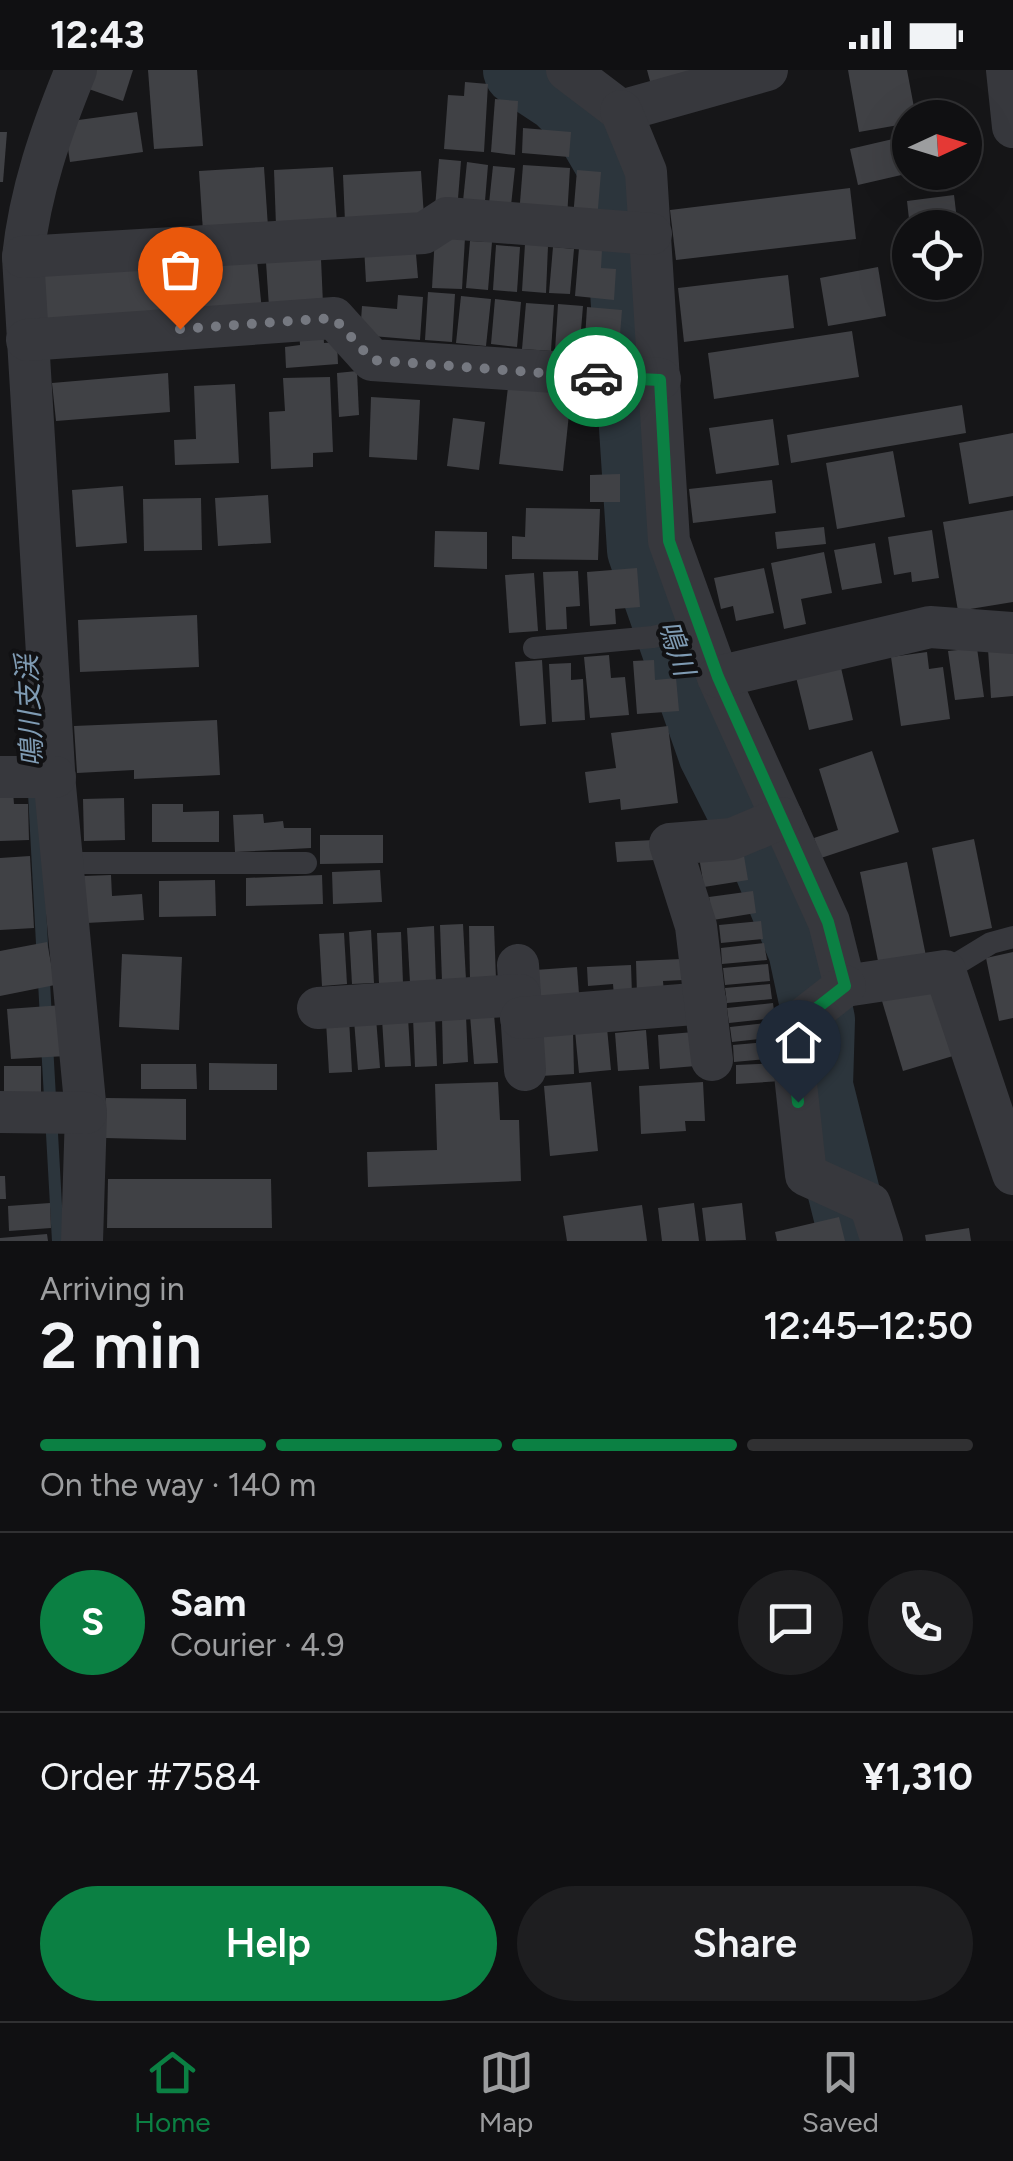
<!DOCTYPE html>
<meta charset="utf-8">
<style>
body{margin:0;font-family:Figtree,"Noto Sans JP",sans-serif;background:#1e1e20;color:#f1f3f6;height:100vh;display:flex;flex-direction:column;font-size:38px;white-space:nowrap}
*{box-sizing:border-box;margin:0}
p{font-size:32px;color:#9c9d9f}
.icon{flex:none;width:55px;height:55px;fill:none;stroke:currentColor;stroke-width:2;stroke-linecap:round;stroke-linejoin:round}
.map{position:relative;height:1171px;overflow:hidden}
.side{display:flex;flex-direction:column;background:#101012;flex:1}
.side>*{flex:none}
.needle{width:65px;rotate:86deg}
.buttons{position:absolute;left:892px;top:30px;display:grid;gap:20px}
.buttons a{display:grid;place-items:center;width:90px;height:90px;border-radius:50%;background:#101012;box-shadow:0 10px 40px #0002,0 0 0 2px #303032;font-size:50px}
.pin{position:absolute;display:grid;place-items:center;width:85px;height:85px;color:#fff;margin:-102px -42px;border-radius:50% 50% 50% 0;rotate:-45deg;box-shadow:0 0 10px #0007}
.pin .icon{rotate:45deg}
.courier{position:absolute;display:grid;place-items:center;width:100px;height:100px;margin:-50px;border:8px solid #0b8043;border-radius:50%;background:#fff;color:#222;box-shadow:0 2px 12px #0007}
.headline em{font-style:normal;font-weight:600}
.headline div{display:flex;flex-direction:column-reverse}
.headline{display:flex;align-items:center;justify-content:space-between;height:170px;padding:0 40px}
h1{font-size:65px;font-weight:600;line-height:75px}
.bar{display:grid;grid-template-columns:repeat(4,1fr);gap:15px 10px;align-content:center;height:120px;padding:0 40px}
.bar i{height:12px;border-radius:8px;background:#303032}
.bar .on{background:#0b8043}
.bar p{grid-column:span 4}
.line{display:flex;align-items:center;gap:25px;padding:0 40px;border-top:2px solid #303032}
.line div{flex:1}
.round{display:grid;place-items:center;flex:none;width:105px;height:105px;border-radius:52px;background:#1e1e20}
.button{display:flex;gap:20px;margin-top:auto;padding:20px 40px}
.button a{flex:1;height:115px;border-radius:60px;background:#0b8043;color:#fff;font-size:40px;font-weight:600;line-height:115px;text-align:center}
.button a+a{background:#1e1e20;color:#f1f3f6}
.status{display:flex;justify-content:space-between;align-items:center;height:70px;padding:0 50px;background:#101012;direction:ltr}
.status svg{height:28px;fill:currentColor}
.tab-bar{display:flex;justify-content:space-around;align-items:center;height:140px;border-top:2px solid #303032;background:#101012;font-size:28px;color:#9c9d9f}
.tab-bar a{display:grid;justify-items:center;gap:5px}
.tab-bar .on{color:#0b8043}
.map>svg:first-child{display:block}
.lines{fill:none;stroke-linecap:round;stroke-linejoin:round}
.stream{stroke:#2c353c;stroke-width:12}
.river{stroke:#2c353c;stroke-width:72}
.building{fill:#404145}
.service{stroke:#37383d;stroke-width:22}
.minor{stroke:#37383d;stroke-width:42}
.done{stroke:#757880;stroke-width:10;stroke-dasharray:0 18}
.route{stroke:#0b8043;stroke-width:12}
.labels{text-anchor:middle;stroke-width:8;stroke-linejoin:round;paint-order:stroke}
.water-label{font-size:28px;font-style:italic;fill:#7f9bb3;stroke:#111113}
</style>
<div class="status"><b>12:43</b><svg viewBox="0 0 49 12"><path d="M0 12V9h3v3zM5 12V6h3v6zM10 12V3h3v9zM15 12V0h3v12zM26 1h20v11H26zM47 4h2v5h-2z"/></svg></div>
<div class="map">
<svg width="1013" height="1171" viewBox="0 0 1013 1171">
<rect width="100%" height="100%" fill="#161618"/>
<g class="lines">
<g class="stream">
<path d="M 29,629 L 46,949"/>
<path d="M 47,974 L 58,1171"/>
</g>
<path class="river" d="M 519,0 L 560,27 L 590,57 L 615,100 L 624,190 L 643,480 L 714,683 L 762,778 L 804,880 L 819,950 L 817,1016 L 856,1171"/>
</g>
<g class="building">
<path d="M 89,0 L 133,0 L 123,31 L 83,17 Z"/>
<path d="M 148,0 L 197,0 L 203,76 L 154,79 Z"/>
<path d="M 647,0 L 718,0 L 653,22 Z"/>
<path d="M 848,0 L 907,0 L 916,48 L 910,48 L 910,53 L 859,62 Z"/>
<path d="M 465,12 L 488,14 L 484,82 L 444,79 L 448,25 L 464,26 Z"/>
<path d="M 495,29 L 518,31 L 515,85 L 491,82 Z"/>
<path d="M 137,42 L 143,82 L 70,92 L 64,52 Z"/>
<path d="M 523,58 L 571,62 L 569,87 L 522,83 Z"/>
<path d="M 0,62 L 7,62 L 3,112 L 0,112 Z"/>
<path d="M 910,65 L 910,103 L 858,115 L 850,79 Z"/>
<path d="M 439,89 L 461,91 L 457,141 L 435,138 Z"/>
<path d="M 467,92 L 488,95 L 484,143 L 462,141 Z"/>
<path d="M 523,95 L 570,98 L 567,148 L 519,145 Z"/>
<path d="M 493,96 L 515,98 L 510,145 L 488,143 Z"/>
<path d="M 264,97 L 268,157 L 203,162 L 199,101 Z"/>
<path d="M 333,97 L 337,153 L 276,156 L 274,100 Z"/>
<path d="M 577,100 L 601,102 L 597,150 L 573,148 Z"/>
<path d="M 421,101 L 424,147 L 345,152 L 343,105 Z"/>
<path d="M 850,118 L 856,169 L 676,190 L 670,140 Z"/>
<path d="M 954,125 L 958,158 L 910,158 L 907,131 Z"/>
<path d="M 435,166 L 465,168 L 462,219 L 432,218 Z"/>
<path d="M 470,171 L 492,172 L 488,220 L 466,218 Z"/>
<path d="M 525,174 L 548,176 L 546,223 L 522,221 Z"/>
<path d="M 496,175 L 520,177 L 517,222 L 493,220 Z"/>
<path d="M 364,176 L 416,184 L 418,208 L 366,212 Z"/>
<path d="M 553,177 L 574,179 L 570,224 L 549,223 Z"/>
<path d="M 579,178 L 602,180 L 601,198 L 616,199 L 614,230 L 575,226 Z"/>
<path d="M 321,189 L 323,234 L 269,237 L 266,192 Z"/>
<path d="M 257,190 L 262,241 L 176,248 L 172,198 Z"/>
<path d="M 163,196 L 167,248 L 45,257 L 42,206 Z"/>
<path d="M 878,197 L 886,246 L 828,256 L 820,208 Z"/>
<path d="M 788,205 L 794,258 L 684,272 L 678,218 Z"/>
<path d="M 428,222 L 455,224 L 452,272 L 425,270 Z"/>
<path d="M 398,225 L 423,227 L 420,270 L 360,265 L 362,236 L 397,239 Z"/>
<path d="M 461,226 L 491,229 L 486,276 L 456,273 Z"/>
<path d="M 495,229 L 521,232 L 517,277 L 491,274 Z"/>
<path d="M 526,233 L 554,235 L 551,281 L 522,279 Z"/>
<path d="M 558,234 L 583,236 L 579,284 L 555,281 Z"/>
<path d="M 587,237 L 622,240 L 618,289 L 584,286 Z"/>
<path d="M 323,258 L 324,273 L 337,272 L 338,294 L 286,298 L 285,277 L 300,275 L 299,259 Z"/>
<path d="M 852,261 L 859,307 L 714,329 L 708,283 Z"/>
<path d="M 357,301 L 359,345 L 339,347 L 337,303 Z"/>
<path d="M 168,303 L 170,342 L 56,351 L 52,313 Z"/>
<path d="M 330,307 L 333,382 L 313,383 L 313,397 L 271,399 L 269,342 L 285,341 L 283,308 Z"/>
<path d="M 235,314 L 239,393 L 175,395 L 174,370 L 196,369 L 194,316 Z"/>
<path d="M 508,317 L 571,325 L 563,401 L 499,394 Z"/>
<path d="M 582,322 L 620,324 L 618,352 L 579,349 Z"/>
<path d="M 371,327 L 420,330 L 417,390 L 369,387 Z"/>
<path d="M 962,335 L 966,363 L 791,393 L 787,365 Z"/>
<path d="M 453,348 L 485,352 L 479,400 L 447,396 Z"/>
<path d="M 773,349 L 779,395 L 716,404 L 709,358 Z"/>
<path d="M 1013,363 L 1013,426 L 969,434 L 959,373 Z"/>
<path d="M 893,381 L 905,447 L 837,459 L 826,393 Z"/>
<path d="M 620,404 L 620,432 L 590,432 L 590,405 Z"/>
<path d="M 772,410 L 776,443 L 693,453 L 689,419 Z"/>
<path d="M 123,416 L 127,473 L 76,477 L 72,420 Z"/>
<path d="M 268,425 L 271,473 L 218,476 L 215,428 Z"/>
<path d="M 201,428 L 202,480 L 144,481 L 143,429 Z"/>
<path d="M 526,438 L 600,439 L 598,490 L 512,489 L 512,466 L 525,467 Z"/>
<path d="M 1013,440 L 1013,532 L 958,541 L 943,452 Z"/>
<path d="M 824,457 L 826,474 L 777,479 L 775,462 Z"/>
<path d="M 932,460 L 939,508 L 912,512 L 911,502 L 894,505 L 888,467 Z"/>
<path d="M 435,461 L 487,462 L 487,499 L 434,497 Z"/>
<path d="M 875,473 L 882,513 L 842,520 L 834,480 Z"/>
<path d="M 824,482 L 832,523 L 801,529 L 806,554 L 784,559 L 771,493 Z"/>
<path d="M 637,498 L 640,537 L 615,539 L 616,554 L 590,556 L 587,502 Z"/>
<path d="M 764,498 L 774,543 L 736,551 L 733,536 L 721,539 L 714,508 Z"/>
<path d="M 578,501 L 580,536 L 566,537 L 567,559 L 546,560 L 543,502 Z"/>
<path d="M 534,503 L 538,561 L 509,563 L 505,505 Z"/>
<path d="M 197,545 L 199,597 L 80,602 L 78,550 Z"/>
<path d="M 1013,576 L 1013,626 L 991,628 L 988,579 Z"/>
<path d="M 977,578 L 984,627 L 955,630 L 948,581 Z"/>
<path d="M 927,582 L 929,599 L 943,597 L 950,649 L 901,656 L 891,587 Z"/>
<path d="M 609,585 L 611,608 L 625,607 L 629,645 L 590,648 L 584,587 Z"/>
<path d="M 839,589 L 853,650 L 809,660 L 794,599 Z"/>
<path d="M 542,590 L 546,654 L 520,656 L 515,592 Z"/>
<path d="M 654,590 L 655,610 L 676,608 L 679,641 L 637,644 L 633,591 Z"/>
<path d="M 571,593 L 571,610 L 583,609 L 585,650 L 552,652 L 549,594 Z"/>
<path d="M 217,650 L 220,705 L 134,709 L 134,700 L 77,703 L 74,656 Z"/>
<path d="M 668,656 L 678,733 L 621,740 L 620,729 L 589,733 L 585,702 L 616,698 L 611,663 Z"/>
<path d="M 872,681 L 899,762 L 821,788 L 814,768 L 838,760 L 819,699 Z"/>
<path d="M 0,722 L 13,722 L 14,734 L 28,734 L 29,770 L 0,771 Z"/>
<path d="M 124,728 L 125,770 L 84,771 L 83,729 Z"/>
<path d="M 152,734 L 183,734 L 183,742 L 219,741 L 219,772 L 152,772 Z"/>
<path d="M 263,744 L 264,753 L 283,751 L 284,758 L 311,758 L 311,778 L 235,782 L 233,745 Z"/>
<path d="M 320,765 L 383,765 L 383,793 L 320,794 Z"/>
<path d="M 974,769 L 992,858 L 950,867 L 932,778 Z"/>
<path d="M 654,770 L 655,790 L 617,792 L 615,772 Z"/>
<path d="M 743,780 L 748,810 L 704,817 L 699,787 Z"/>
<path d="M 30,786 L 34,858 L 0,860 L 0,788 Z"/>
<path d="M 907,792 L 926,886 L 879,896 L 860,802 Z"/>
<path d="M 380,800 L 382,832 L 333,834 L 332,802 Z"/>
<path d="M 111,805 L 112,826 L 142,824 L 144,850 L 86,853 L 84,806 Z"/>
<path d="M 322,805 L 323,834 L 246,836 L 246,808 Z"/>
<path d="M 215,810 L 216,846 L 159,847 L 159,811 Z"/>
<path d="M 753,821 L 756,843 L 713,850 L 709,827 Z"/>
<path d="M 761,851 L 763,869 L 721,873 L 719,855 Z"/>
<path d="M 463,854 L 466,910 L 442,911 L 440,855 Z"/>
<path d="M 434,856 L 436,912 L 410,913 L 407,858 Z"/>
<path d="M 469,856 L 494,856 L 496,909 L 470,910 Z"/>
<path d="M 371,860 L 374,913 L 352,914 L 349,862 Z"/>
<path d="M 401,862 L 403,913 L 379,914 L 377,863 Z"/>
<path d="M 344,863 L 347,914 L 322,916 L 319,864 Z"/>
<path d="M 47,872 L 55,915 L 0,926 L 0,881 Z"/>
<path d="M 764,873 L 767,890 L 722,894 L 721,878 Z"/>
<path d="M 1013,882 L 1013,948 L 999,951 L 986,888 Z"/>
<path d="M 122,884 L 182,887 L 179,960 L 119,957 Z"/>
<path d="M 682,889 L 683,910 L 663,911 L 664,923 L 637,925 L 636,891 Z"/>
<path d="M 768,894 L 770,911 L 725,915 L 723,898 Z"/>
<path d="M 631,895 L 632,925 L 614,926 L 613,914 L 588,916 L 587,897 Z"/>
<path d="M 577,897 L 579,924 L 537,927 L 535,900 Z"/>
<path d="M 770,914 L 772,929 L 727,933 L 725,918 Z"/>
<path d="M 932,916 L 953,986 L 903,1001 L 882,931 Z"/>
<path d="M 773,933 L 775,948 L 729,953 L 727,938 Z"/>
<path d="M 63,935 L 67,986 L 11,989 L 7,939 Z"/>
<path d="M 494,944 L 498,993 L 474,994 L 470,945 Z"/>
<path d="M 435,946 L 437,996 L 415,997 L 413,947 Z"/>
<path d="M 466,946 L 468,992 L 443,994 L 442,947 Z"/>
<path d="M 376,948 L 380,998 L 358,1000 L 354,950 Z"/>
<path d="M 408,948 L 411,996 L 385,997 L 382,949 Z"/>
<path d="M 349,949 L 352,1002 L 329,1003 L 326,951 Z"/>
<path d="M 776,952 L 778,967 L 732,972 L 730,957 Z"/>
<path d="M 607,958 L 611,1000 L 579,1003 L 575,961 Z"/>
<path d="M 646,960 L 649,999 L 618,1001 L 615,963 Z"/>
<path d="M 573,962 L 574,1004 L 541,1006 L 539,964 Z"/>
<path d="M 694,962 L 696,996 L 660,999 L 658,965 Z"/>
<path d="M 777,971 L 779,988 L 734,992 L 733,975 Z"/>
<path d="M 209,993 L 277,994 L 277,1020 L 209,1020 Z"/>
<path d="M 781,993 L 781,1011 L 736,1014 L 736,995 Z"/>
<path d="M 141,994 L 196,994 L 197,1019 L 141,1019 Z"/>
<rect x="4" y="996" width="37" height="28"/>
<path d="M 498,1012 L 500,1050 L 519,1050 L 521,1111 L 368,1117 L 367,1082 L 437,1080 L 435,1014 Z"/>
<path d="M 591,1012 L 598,1081 L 550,1086 L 544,1016 Z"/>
<path d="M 703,1012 L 705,1051 L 685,1051 L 686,1061 L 641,1064 L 639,1016 Z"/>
<path d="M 106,1028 L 186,1029 L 186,1070 L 105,1068 Z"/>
<path d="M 0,1106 L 5,1106 L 6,1129 L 0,1129 Z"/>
<path d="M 108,1109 L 271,1109 L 272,1158 L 107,1158 Z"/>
<path d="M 50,1133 L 51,1158 L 9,1161 L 8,1136 Z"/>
<path d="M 694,1133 L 699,1171 L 662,1171 L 658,1138 Z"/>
<path d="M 742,1133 L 746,1170 L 706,1171 L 702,1138 Z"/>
<path d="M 642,1135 L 647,1171 L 567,1171 L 563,1146 Z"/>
<path d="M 839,1147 L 845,1171 L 777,1171 L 775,1162 Z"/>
<path d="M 969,1158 L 971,1171 L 926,1171 L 925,1165 Z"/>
<path d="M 47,1164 L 48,1171 L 0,1171 L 0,1168 Z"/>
</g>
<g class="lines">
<g class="service">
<path d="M 534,578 L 653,567 L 699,556"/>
<path d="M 63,793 L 306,793"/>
<path d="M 945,901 L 991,873 L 1013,867"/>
</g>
<g class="minor">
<path d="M 76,0 C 51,61 30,121 23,187 L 55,716 L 86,1043 L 82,1171"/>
<path d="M 567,0 L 621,41 L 767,0"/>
<path d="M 1007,0 L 1013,57"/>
<path d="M 621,41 L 646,102 L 669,471 L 718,607 L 829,852 L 845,916 L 945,901 L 1013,1104"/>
<path d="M 23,187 L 424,163 L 447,148 L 651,164"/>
<path d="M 27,270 L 334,248 L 372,290 L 660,309"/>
<path d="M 718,607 L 930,557 L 1013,563"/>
<path d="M 0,707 L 55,707"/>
<path d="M 518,895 L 525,1000"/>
<path d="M 845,916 L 790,959 L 806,1105 L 870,1134 L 882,1171"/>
<path d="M 318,938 L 520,925"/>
<path d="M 521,948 L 706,933"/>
<path d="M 712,990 L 696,856 L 670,774 L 732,769 L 782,748"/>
<path d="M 0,1042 L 86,1043"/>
</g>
</g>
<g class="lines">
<path class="done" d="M 180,259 L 334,248 L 372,290 L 596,307"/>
<path class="route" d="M 596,307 L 660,310 L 669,471 L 718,607 L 828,852 L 845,916 L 790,959 L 798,1032"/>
</g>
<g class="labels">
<g class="water-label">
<text transform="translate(677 578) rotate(71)" y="10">鳴川</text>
<text transform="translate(29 641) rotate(-93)" y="10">鳴川支渓</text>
</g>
</g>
</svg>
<div class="buttons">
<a><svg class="needle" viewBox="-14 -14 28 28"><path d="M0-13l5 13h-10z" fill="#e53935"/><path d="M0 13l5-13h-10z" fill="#9c9d9f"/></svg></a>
<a><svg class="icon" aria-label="locate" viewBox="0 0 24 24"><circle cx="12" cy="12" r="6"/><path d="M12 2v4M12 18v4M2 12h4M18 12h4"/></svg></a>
</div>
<div class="pin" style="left:180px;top:259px;background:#ea580c"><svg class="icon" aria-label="bag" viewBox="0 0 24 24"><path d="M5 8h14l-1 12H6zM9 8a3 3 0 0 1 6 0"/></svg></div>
<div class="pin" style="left:798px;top:1032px;background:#1f2937"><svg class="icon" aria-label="home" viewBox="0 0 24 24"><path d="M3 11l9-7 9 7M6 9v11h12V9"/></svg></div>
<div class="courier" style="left:596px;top:307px"><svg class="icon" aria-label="car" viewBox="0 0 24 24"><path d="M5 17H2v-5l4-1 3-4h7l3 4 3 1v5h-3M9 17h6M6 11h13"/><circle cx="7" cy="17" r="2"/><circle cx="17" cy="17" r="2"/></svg></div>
</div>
<section class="side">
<div class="headline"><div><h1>2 min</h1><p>Arriving in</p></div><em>12:45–12:50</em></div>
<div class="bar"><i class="on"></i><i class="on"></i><i class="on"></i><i></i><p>On the way · 140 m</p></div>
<div class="line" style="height:180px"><b class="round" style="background:#0b8043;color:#fff">S</b><div><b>Sam</b><p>Courier · 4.9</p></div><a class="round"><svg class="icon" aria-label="chat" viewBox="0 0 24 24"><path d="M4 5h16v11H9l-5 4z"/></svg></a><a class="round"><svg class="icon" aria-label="phone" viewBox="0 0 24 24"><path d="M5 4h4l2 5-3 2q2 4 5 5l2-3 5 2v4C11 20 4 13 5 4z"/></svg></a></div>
<div class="line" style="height:130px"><div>Order #7584</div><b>¥1,310</b></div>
<div class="button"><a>Help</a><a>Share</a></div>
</section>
<nav class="tab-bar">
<a class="on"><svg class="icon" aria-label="home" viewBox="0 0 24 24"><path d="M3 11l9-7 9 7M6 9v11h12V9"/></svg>Home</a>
<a><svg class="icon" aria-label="map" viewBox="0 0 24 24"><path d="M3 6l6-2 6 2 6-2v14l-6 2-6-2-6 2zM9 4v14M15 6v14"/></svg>Map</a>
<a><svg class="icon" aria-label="saved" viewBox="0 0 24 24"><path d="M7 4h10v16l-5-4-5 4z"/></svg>Saved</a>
</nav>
